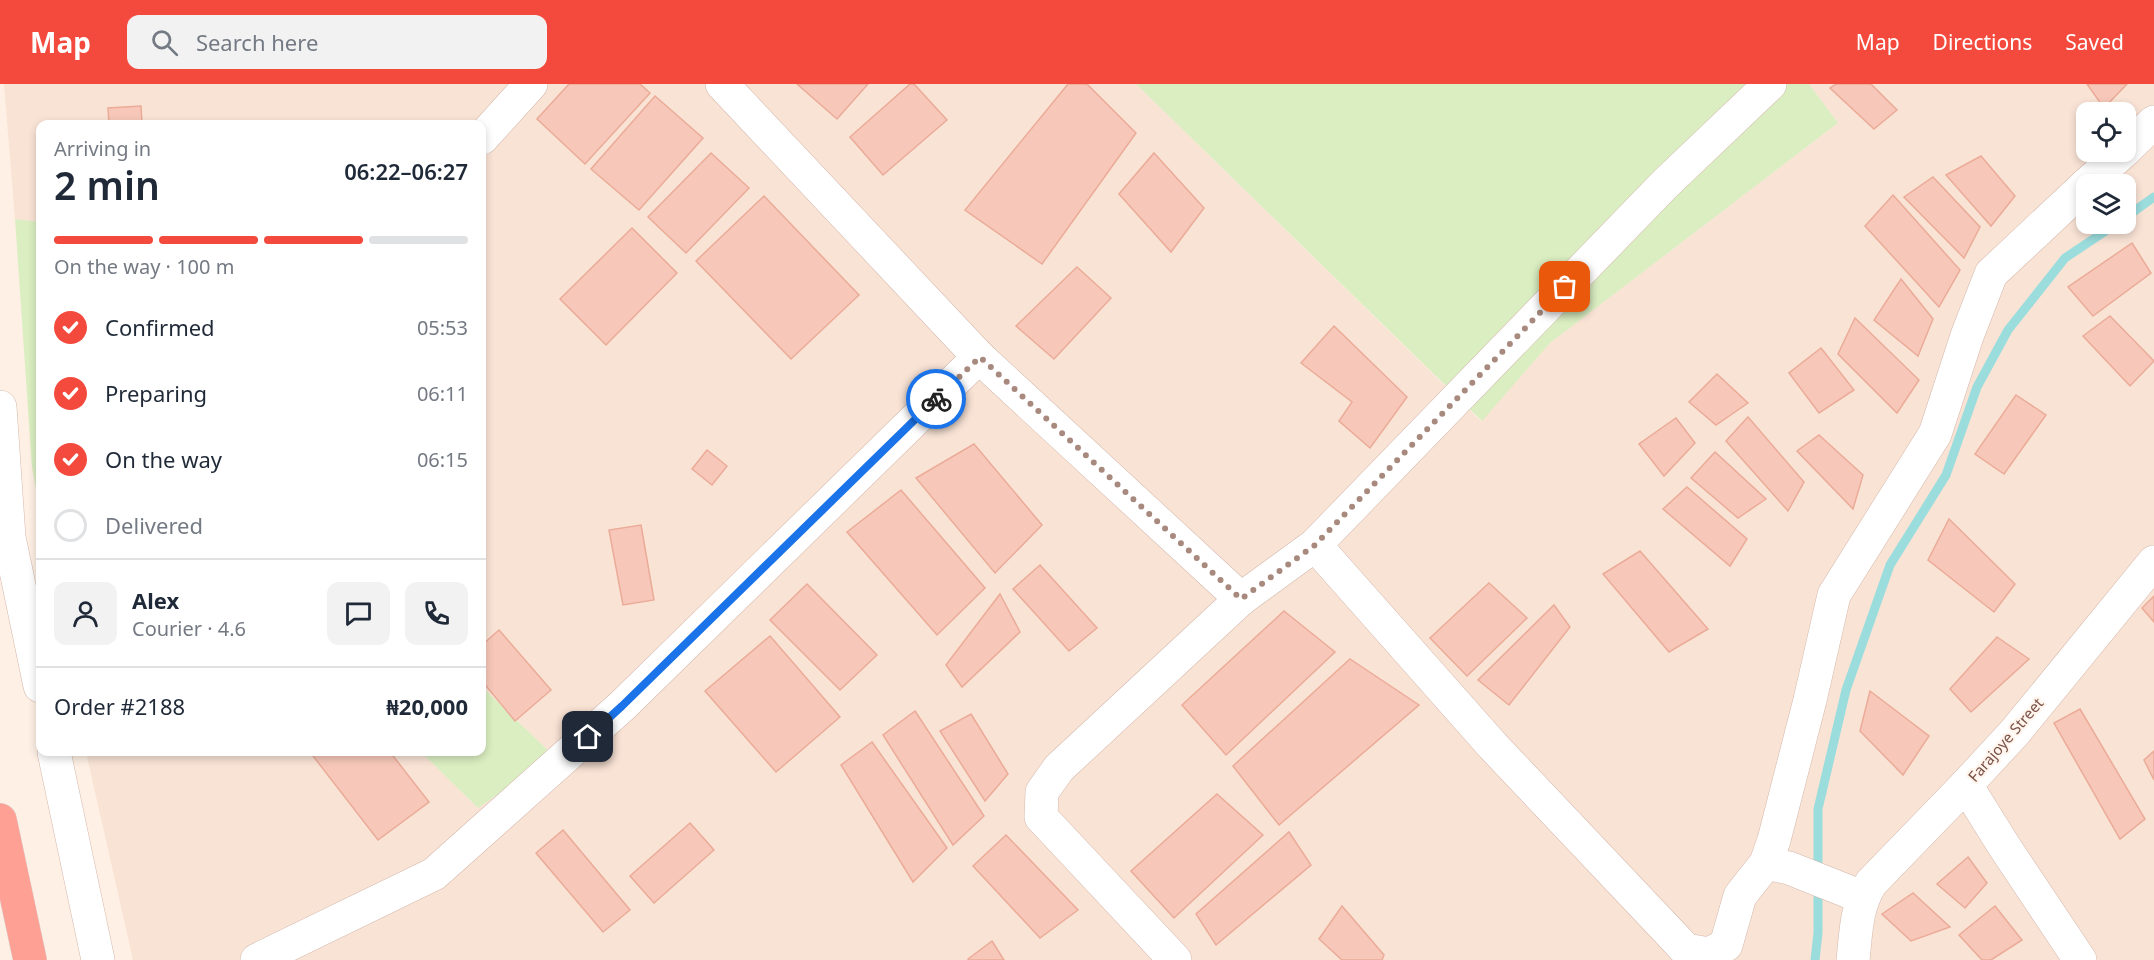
<!DOCTYPE html>
<meta charset="utf-8">
<style>
body{margin:0;font-family:"Noto Sans",sans-serif;background:#f2f2f3;color:#1f2937;height:100vh;display:flex;flex-direction:column;font-size:22px;white-space:nowrap}
*{box-sizing:border-box;margin:0}
p{font-size:20px;color:#747a83}
.icon{flex:none;width:33px;height:33px;fill:none;stroke:currentColor;stroke-width:2;stroke-linecap:round;stroke-linejoin:round}
.map{position:relative;flex:1;overflow:hidden}
.sheet{position:absolute;left:36px;top:36px;width:450px;height:636px;display:flex;flex-direction:column;background:#fff;border-radius:12px;box-shadow:0 3px 9px #0003}
.sheet>*{flex:none}
.controls{position:absolute;left:2076px;top:18px;display:grid;gap:12px}
.controls a{display:grid;place-items:center;width:60px;height:60px;border-radius:12px;background:#fff;box-shadow:0 3px 9px #0003;font-size:30px}
.pin{position:absolute;display:grid;place-items:center;width:51px;height:51px;color:#fff;margin:-26px;border-radius:12px;box-shadow:0 3px 9px #0006}
.courier{position:absolute;display:grid;place-items:center;width:60px;height:60px;margin:-30px;border:4px solid #1a73e8;border-radius:50%;background:#fff;color:#222;box-shadow:0 2px 8px #0007}
.head em{font-style:normal;font-weight:600}
.head div{display:flex;flex-direction:column-reverse}
.head{display:flex;align-items:center;justify-content:space-between;height:102px;padding:0 18px}
h1{font-size:39px;font-weight:600;line-height:45px}
.bar{display:grid;grid-template-columns:repeat(4,1fr);gap:9px 6px;align-content:center;height:72px;padding:0 18px}
.bar i{height:8px;border-radius:4px;background:#e0e1e3}
.bar .current{background:#f44a3d}
.bar p{grid-column:span 4}
.line{display:flex;align-items:center;gap:15px;padding:0 18px;border-top:2px solid #e0e1e3}
.line div{flex:1}
.round{display:grid;place-items:center;flex:none;width:63px;height:63px;border-radius:12px;background:#f2f2f3}
ol{padding:0 18px;list-style:none}
li{display:flex;align-items:center;gap:18px;height:66px}
li p{margin-inline-start:auto}
li .icon{padding:6px;border-radius:50%;background:#f44a3d;color:#fff;stroke-width:4}
li:last-child{color:#747a83}
li i{width:33px;height:33px;border:3px solid #e0e1e3;border-radius:50%}
header{display:flex;align-items:center;gap:36px;box-sizing:border-box;height:84px;padding:0 30px;background:#f44a3d;color:#fff}
header strong{font-size:28px}
nav{display:flex;gap:33px;margin-inline-start:auto;font-size:21px}
.search{width:420px;height:54px;background:#f2f2f3;display:flex;align-items:center;gap:15px;box-sizing:border-box;padding:0 21px;border-radius:12px;color:#747a83;font-size:22px}
.map>svg:first-child{display:block}
.residential{fill:#f9e3d5;fill-rule:evenodd}
.green{fill:#daeec1}
.lines{fill:none;stroke-linecap:round;stroke-linejoin:round}
.stream{stroke:#9bdddd;stroke-width:9}
.building{fill:#f7c8b9;stroke:#ebab98;stroke-width:1.5}
.street-casing{stroke:#d4b8ac;stroke-width:34}
.highway-casing{stroke:#dacecb;stroke-width:34}
.street{stroke:#fff;stroke-width:33}
.highway{stroke:#ffa095;stroke-width:33}
.done{stroke:#a8897e;stroke-width:6;stroke-dasharray:0 10.8}
.route{stroke:#1a73e8;stroke-width:8}
.labels{text-anchor:middle;stroke-width:4.5;stroke-linejoin:round;paint-order:stroke}
.street-label{font-size:15px;fill:#7a5147;stroke:#fff5ed}
</style>
<header>
<strong>Map</strong>
<div class="search"><svg class="icon" aria-label="search" viewBox="0 0 24 24"><circle cx="10" cy="10" r="6"/><path d="M15 15l6 6"/></svg>Search here</div>
<nav><a>Map</a><a>Directions</a><a>Saved</a></nav>
</header>
<div class="map">
<svg width="2154" height="876" viewBox="0 0 2154 876">
<rect width="100%" height="100%" fill="#fef0e4"/>
<path class="residential" d="M 4,0 L 1136,0 L 1481,337 L 1550,259 L 1838,39 L 1809,0 L 2154,0 L 2154,876 L 133,876 L 86,668 L 421,668 L 478,724 L 554,672 L 482,603 L 482,423 L 486,419 L 482,414 L 482,40 L 40,40 L 40,138 L 15,135 ZM 2086,28 L 2126,28 L 2126,68 L 2086,68 ZM 2086,100 L 2126,100 L 2126,140 L 2086,140 Z"/>
<g class="green">
<path d="M 1136,0 L 1809,0 L 1838,39 L 1550,259 L 1482,337 Z"/>
<path d="M 15,135 L 40,138 L 40,428 L 32,383 Z"/>
<path d="M 482,603 L 554,672 L 478,724 L 421,668 L 482,668 Z"/>
</g>
<g class="lines">
<g class="stream">
<path d="M 2126,133 L 2154,113"/>
<path d="M 1818,790 L 1818,725 L 1846,606 L 1890,481 L 1946,391 L 1977,303 L 2008,246 L 2065,174 L 2116,140"/>
<path d="M 1815,876 L 1818,849 L 1818,804"/>
</g>
</g>
<g class="building">
<path d="M 569,0 L 640,0 L 650,9 L 585,80 L 537,35 Z"/>
<path d="M 797,0 L 868,0 L 837,35 Z"/>
<path d="M 910,0 L 914,0 L 947,36 L 883,91 L 850,53 Z"/>
<path d="M 1068,0 L 1087,0 L 1136,49 L 1042,180 L 965,126 Z"/>
<path d="M 1836,0 L 1871,0 L 1897,26 L 1874,45 L 1830,4 Z"/>
<path d="M 2087,0 L 2127,0 L 2104,24 Z"/>
<path d="M 655,12 L 703,54 L 639,126 L 591,85 Z"/>
<path d="M 141,22 L 142,40 L 109,40 L 108,24 Z"/>
<path d="M 711,69 L 749,104 L 686,169 L 648,133 Z"/>
<path d="M 1154,69 L 1204,124 L 1171,168 L 1119,110 Z"/>
<path d="M 1981,72 L 2015,112 L 1991,142 L 1946,91 Z"/>
<path d="M 1933,93 L 1980,143 L 1964,174 L 1904,113 Z"/>
<path d="M 1893,111 L 1960,186 L 1939,223 L 1865,142 Z"/>
<path d="M 764,112 L 859,211 L 791,275 L 696,177 Z"/>
<path d="M 632,144 L 677,189 L 606,261 L 560,215 Z"/>
<path d="M 2132,159 L 2151,189 L 2093,232 L 2068,203 Z"/>
<path d="M 1077,183 L 1111,214 L 1054,275 L 1016,242 Z"/>
<path d="M 1901,195 L 1933,235 L 1918,272 L 1874,236 Z"/>
<path d="M 2110,232 L 2154,277 L 2130,302 L 2083,252 Z"/>
<path d="M 1855,234 L 1919,296 L 1897,329 L 1838,270 Z"/>
<path d="M 1334,242 L 1407,313 L 1370,364 L 1339,337 L 1352,318 L 1301,279 Z"/>
<path d="M 1821,264 L 1854,306 L 1819,329 L 1789,289 Z"/>
<path d="M 1717,290 L 1748,319 L 1716,341 L 1689,318 Z"/>
<path d="M 2016,311 L 2046,331 L 2004,390 L 1975,370 Z"/>
<path d="M 1748,333 L 1804,398 L 1788,427 L 1726,357 Z"/>
<path d="M 1676,334 L 1695,359 L 1664,392 L 1639,360 Z"/>
<path d="M 1819,351 L 1863,391 L 1853,425 L 1797,367 Z"/>
<path d="M 974,360 L 1042,441 L 995,489 L 916,394 Z"/>
<path d="M 707,366 L 727,382 L 712,401 L 692,385 Z"/>
<path d="M 1715,368 L 1766,415 L 1738,434 L 1691,394 Z"/>
<path d="M 1687,403 L 1747,455 L 1730,482 L 1663,425 Z"/>
<path d="M 901,406 L 985,504 L 937,551 L 847,448 Z"/>
<path d="M 1949,435 L 2015,500 L 1994,528 L 1928,476 Z"/>
<path d="M 641,441 L 654,516 L 623,521 L 609,446 Z"/>
<path d="M 1640,467 L 1708,545 L 1669,568 L 1603,490 Z"/>
<path d="M 1040,481 L 1097,544 L 1069,567 L 1013,505 Z"/>
<path d="M 1489,499 L 1527,534 L 1467,592 L 1430,554 Z"/>
<path d="M 807,500 L 877,571 L 840,606 L 770,536 Z"/>
<path d="M 1000,510 L 1020,548 L 962,603 L 946,581 Z"/>
<path d="M 2154,512 L 2154,538 L 2142,524 Z"/>
<path d="M 1554,521 L 1570,543 L 1509,621 L 1478,596 Z"/>
<path d="M 1284,527 L 1335,568 L 1226,671 L 1182,621 Z"/>
<path d="M 499,546 L 551,606 L 515,637 L 482,597 L 482,561 Z"/>
<path d="M 770,552 L 840,633 L 776,688 L 705,607 Z"/>
<path d="M 1997,553 L 2029,575 L 1971,628 L 1950,605 Z"/>
<path d="M 1350,575 L 1419,621 L 1279,741 L 1233,682 Z"/>
<path d="M 1870,607 L 1929,652 L 1903,691 L 1860,647 Z"/>
<path d="M 2080,625 L 2145,735 L 2120,755 L 2054,639 Z"/>
<path d="M 915,627 L 984,732 L 953,761 L 883,651 Z"/>
<path d="M 971,630 L 1008,690 L 985,717 L 940,647 Z"/>
<path d="M 872,658 L 947,764 L 913,798 L 841,681 Z"/>
<path d="M 2154,667 L 2154,696 L 2144,676 Z"/>
<path d="M 310,668 L 390,668 L 429,718 L 378,756 Z"/>
<path d="M 1217,710 L 1263,751 L 1174,834 L 1131,787 Z"/>
<path d="M 690,739 L 714,766 L 654,819 L 630,792 Z"/>
<path d="M 563,746 L 630,826 L 603,848 L 536,769 Z"/>
<path d="M 1289,748 L 1311,781 L 1216,861 L 1196,830 Z"/>
<path d="M 1006,751 L 1078,826 L 1040,854 L 973,782 Z"/>
<path d="M 1968,773 L 1987,799 L 1965,824 L 1937,800 Z"/>
<path d="M 1913,809 L 1950,843 L 1911,857 L 1882,830 Z"/>
<path d="M 1342,822 L 1384,871 L 1382,876 L 1342,876 L 1319,855 Z"/>
<path d="M 1995,822 L 2022,856 L 1991,876 L 1982,876 L 1959,851 Z"/>
<path d="M 992,857 L 1004,876 L 969,876 L 968,875 Z"/>
</g>
<g class="lines">
<g class="street-casing">
<g id="street">
<path d="M 722,0 L 979,273 L 1241,515"/>
<path d="M 482,54 L 531,0"/>
<path d="M 2126,65 L 2154,38"/>
<path d="M 2087,100 L 2123,68"/>
<path d="M 0,323 L 9,453 L 40,602"/>
<path d="M 1315,461 L 1493,662 L 1672,851 L 1686,866 L 1709,870 L 1726,861 L 1740,812 L 1766,779 L 1774,756 L 1810,616 L 1834,511 L 1935,350 L 1967,252 L 1991,190 L 2086,101"/>
<path d="M 54,668 L 98,876"/>
<path d="M 1766,779 L 1789,784 L 1862,813"/>
<path d="M 257,876 L 434,790 L 622,622 L 979,273"/>
<path d="M 1175,876 L 1041,733 L 1042,708 L 1059,684 L 1241,515 L 1315,461 L 1665,100 L 1770,0"/>
<path d="M 1853,876 C 1856,848 1856,823 1871,799 L 1966,701"/>
<path d="M 2080,876 L 2004,762 L 1966,701 L 2015,648 L 2154,478"/>
</g>
</g>
<g class="highway-casing">
<path id="highway" d="M 0,736 L 30,876"/>
</g>
<use href="#street" class="street"/>
<use href="#highway" class="highway"/>
</g>
<g class="lines">
<path class="done" d="M 936,315 L 980,273 L 1241,515 L 1315,461 L 1565,203"/>
<path class="route" d="M 588,653 L 622,622 L 936,315"/>
</g>
<g class="labels">
<g class="street-label">
<text transform="translate(2006 656) rotate(-49)" y="5">Farajoye Street</text>
</g>
</g>
</svg>
<div class="controls">
<a><svg class="icon" aria-label="locate" viewBox="0 0 24 24"><circle cx="12" cy="12" r="6"/><path d="M12 2v4M12 18v4M2 12h4M18 12h4"/></svg></a>
<a><svg class="icon" aria-label="layers" viewBox="0 0 24 24"><path d="M12 4l9 5-9 5-9-5zM3 14l9 5 9-5"/></svg></a>
</div>
<div class="pin" style="left:1565px;top:203px;background:#ea580c"><svg class="icon" aria-label="bag" viewBox="0 0 24 24"><path d="M5 8h14l-1 12H6zM9 8a3 3 0 0 1 6 0"/></svg></div>
<div class="pin" style="left:588px;top:653px;background:#1f2937"><svg class="icon" aria-label="home" viewBox="0 0 24 24"><path d="M3 11l9-7 9 7M6 9v11h12V9"/></svg></div>
<div class="courier" style="left:936px;top:315px"><svg class="icon" aria-label="bike" viewBox="0 0 24 24"><circle cx="6" cy="16" r="4"/><circle cx="18" cy="16" r="4"/><path d="M6 16l4-8h5l3 8M10 8l3 8H6M13 5h3"/></svg></div>
<section class="sheet">
<div class="head"><div><h1>2 min</h1><p>Arriving in</p></div><em>06:22–06:27</em></div>
<div class="bar"><i class="current"></i><i class="current"></i><i class="current"></i><i></i><p>On the way · 100 m</p></div>
<ol>
<li><svg class="icon" aria-label="check" viewBox="0 0 24 24"><path d="M5 12l5 5 9-10"/></svg>Confirmed<p>05:53</p></li>
<li><svg class="icon" aria-label="check" viewBox="0 0 24 24"><path d="M5 12l5 5 9-10"/></svg>Preparing<p>06:11</p></li>
<li><svg class="icon" aria-label="check" viewBox="0 0 24 24"><path d="M5 12l5 5 9-10"/></svg>On the way<p>06:15</p></li>
<li><i></i>Delivered</li>
</ol>
<div class="line" style="height:108px"><a class="round"><svg class="icon" aria-label="person" viewBox="0 0 24 24"><circle cx="12" cy="8" r="4"/><path d="M4 21q1-7 8-7t8 7"/></svg></a><div><b>Alex</b><p>Courier · 4.6</p></div><a class="round"><svg class="icon" aria-label="chat" viewBox="0 0 24 24"><path d="M4 5h16v11H9l-5 4z"/></svg></a><a class="round"><svg class="icon" aria-label="phone" viewBox="0 0 24 24"><path d="M5 4h4l2 5-3 2q2 4 5 5l2-3 5 2v4C11 20 4 13 5 4z"/></svg></a></div>
<div class="line" style="height:78px"><div>Order #2188</div><b>₦20,000</b></div>
</section>
</div>
